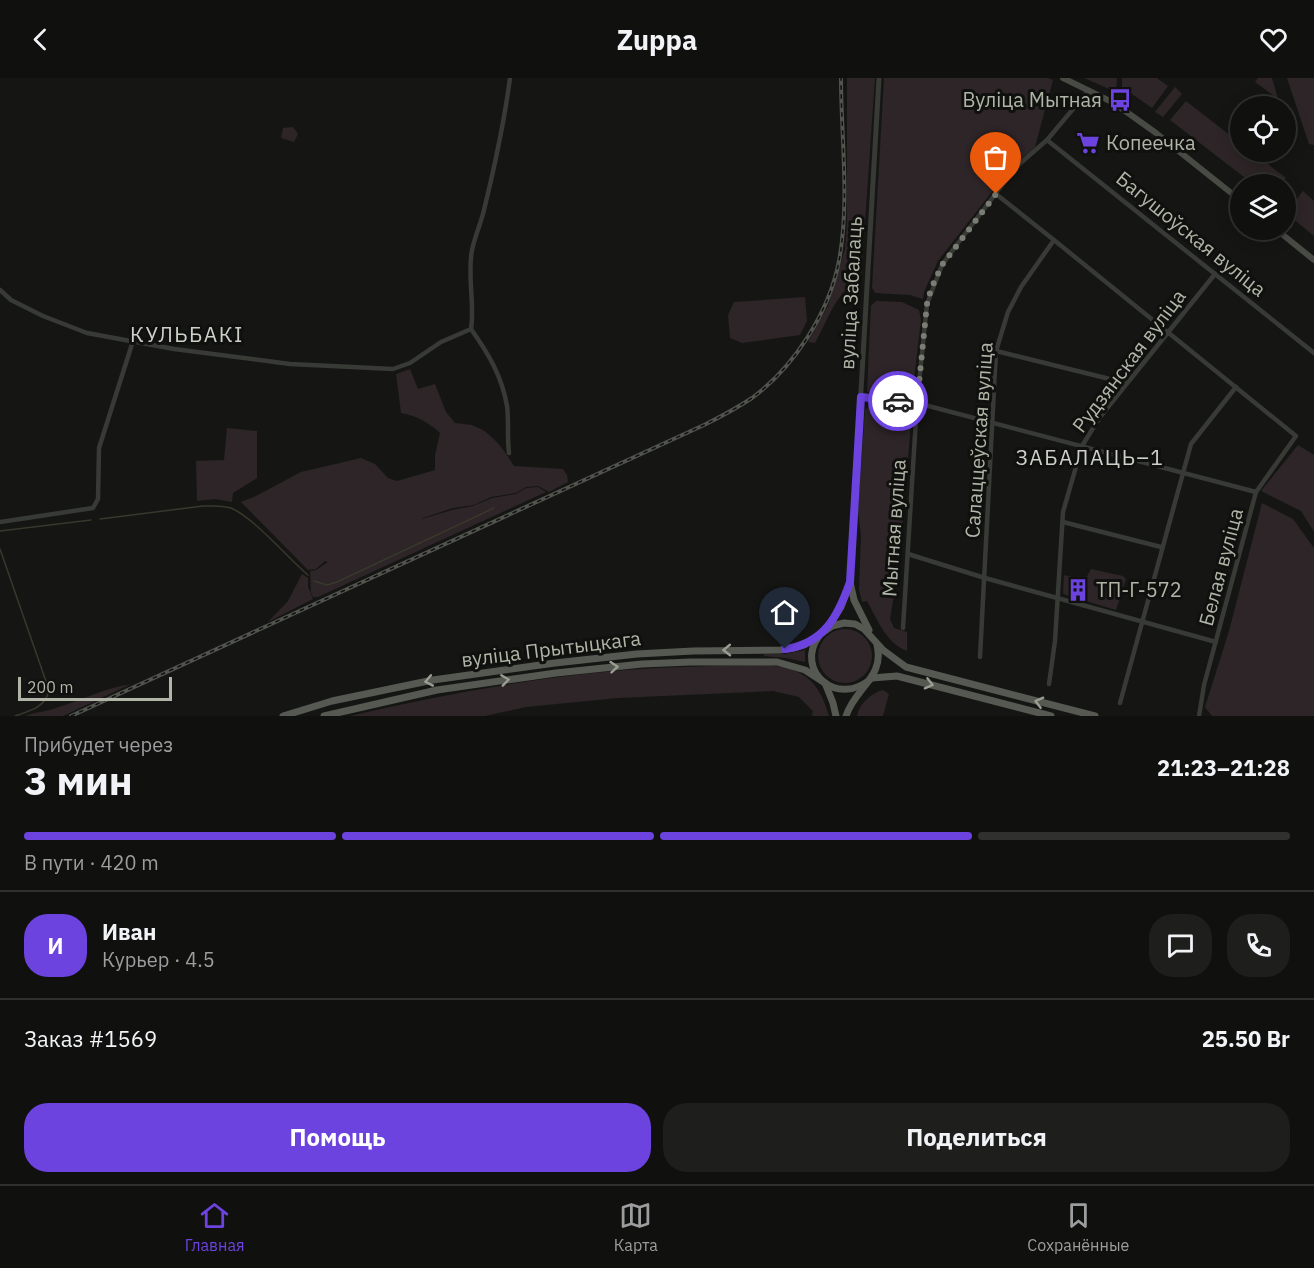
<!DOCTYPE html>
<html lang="ru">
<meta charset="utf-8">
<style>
body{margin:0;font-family:"IBM Plex Sans",sans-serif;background:#1e1e1d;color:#f1f3f6;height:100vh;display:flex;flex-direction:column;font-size:22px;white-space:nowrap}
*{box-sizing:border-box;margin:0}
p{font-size:20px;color:#9c9d9e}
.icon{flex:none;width:33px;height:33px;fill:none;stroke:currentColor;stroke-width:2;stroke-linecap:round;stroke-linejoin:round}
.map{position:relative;height:638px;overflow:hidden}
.sheet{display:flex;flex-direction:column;background:#10100f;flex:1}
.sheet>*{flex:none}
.tools{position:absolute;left:1230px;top:18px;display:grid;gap:12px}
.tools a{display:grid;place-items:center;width:66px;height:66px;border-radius:50%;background:#10100f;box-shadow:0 3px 15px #0003,0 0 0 2px #30302f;font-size:30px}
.scale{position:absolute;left:18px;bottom:15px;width:154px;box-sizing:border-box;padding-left:6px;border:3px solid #b1b5a7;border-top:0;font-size:16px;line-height:21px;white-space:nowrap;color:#b1b5a7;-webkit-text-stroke:4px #10110f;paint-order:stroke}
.pin{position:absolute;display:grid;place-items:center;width:51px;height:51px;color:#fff;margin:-62px -26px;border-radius:50% 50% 50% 0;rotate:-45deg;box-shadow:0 0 6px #0007}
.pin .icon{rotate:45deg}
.courier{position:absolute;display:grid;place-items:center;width:60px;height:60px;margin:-30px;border:4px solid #6c43df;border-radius:50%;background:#fff;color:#222;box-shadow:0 2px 8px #0007}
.overview em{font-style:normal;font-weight:700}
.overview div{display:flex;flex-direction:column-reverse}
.overview{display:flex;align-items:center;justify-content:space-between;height:102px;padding:0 24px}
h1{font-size:39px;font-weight:700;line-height:45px}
.bar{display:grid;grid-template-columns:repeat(4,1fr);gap:9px 6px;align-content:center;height:72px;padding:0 24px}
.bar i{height:8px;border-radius:4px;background:#30302f}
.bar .selected{background:#6c43df}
.bar p{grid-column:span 4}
.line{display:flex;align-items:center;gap:15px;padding:0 24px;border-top:2px solid #30302f}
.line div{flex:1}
.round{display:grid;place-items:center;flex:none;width:63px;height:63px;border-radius:24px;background:#1e1e1d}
.button{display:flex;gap:12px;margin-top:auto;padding:12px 24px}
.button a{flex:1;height:69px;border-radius:24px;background:#6c43df;color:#fff;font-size:24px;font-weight:700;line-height:69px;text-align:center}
.button a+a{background:#1e1e1d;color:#f1f3f6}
header{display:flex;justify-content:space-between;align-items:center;height:78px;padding:0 24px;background:#10100f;font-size:27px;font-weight:700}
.tab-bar{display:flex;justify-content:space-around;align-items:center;height:84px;border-top:2px solid #30302f;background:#10100f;font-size:16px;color:#9c9d9e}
.tab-bar a{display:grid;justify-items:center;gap:3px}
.tab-bar .selected{color:#6c43df}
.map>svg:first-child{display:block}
.green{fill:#2d2527}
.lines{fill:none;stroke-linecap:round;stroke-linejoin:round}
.stream{stroke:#38382c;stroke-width:1.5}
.minor{stroke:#383a36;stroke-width:4.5}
.tertiary{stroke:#383a36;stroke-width:5}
.secondary{stroke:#484a44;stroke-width:6}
.primary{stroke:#565952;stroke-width:7}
.rail-casing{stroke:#51534d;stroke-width:4}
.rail{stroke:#10110f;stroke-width:1.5;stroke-dasharray:4.5;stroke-linecap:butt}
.oneway{stroke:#9a9e92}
.done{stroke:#7a7d74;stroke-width:6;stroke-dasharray:0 10.8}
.route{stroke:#6c43df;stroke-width:8}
.labels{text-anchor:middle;stroke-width:6;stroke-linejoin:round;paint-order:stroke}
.poi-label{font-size:20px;fill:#b1b5a7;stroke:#10110f;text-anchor:start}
.street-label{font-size:20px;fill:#b1b5a7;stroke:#10110f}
.neighbourhood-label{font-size:21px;letter-spacing:1.5px;fill:#ced1c8;stroke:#10110f}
</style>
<header><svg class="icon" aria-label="back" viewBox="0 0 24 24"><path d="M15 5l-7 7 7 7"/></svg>Zuppa<svg class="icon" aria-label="heart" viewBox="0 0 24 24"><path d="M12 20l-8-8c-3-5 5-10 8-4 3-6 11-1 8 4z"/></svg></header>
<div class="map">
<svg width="1314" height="638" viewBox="0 0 1314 638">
<rect width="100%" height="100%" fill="#151614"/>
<g class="green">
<path d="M 847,0 L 875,0 L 861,202 C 855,211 848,208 843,215 C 831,229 824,249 815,265 L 808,264 L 828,228 L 845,171 L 847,142 Z"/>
<path d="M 884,0 L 1048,0 L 1053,2 L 1035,69 L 1009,92 L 938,183 L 924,214 L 923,221 L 910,217 L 875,215 L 872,210 Z"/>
<path d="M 1084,0 L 1117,0 L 1116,14 Z"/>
<path d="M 1122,0 L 1157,0 L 1168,8 L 1152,30 L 1122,9 Z"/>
<path d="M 1258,0 L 1272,0 L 1278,21 L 1255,4 Z"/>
<path d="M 1287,0 L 1314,0 L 1314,67 L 1309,66 Z"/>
<path d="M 1175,9 L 1182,16 L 1163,39 L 1155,34 Z"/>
<path d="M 1186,23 L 1240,65 L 1240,74 L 1252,74 L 1286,100 L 1281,106 L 1253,106 L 1170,42 Z"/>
<path d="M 293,49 L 298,56 L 294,64 L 281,60 L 283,50 Z"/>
<path d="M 1303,113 L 1314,123 L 1314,158 L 1286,135 Z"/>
<path d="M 805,219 L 807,243 L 800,257 L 742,265 L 730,260 L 728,237 L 734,224 Z"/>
<path d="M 876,223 L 902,224 L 919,232 L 921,242 L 912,318 L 909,320 L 872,317 L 867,313 L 871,228 Z"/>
<path d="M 410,291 L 418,311 L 435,306 L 446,334 L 455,345 C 461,346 469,346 474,348 C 493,355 504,372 514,388 L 563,391 L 567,397 L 568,404 L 549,414 L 538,408 L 526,409 L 516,415 L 491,419 L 474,427 L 453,430 L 423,440 L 422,441 L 452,432 L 473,428 L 492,420 L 516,416 L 526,410 L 538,409 L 546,414 L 318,519 L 313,519 L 311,515 L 310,493 L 316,492 L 328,484 L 325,483 L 316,491 L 308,492 L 241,424 L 254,419 L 301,394 L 361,380 L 375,386 L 388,400 L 397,403 L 435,392 L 435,377 L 440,355 C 428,344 417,338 401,335 L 396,296 Z"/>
<path d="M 870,327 L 907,328 L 912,333 L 899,487 L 890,541 L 894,550 L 907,554 L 907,573 C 887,566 877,541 867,523 L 862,524 L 859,511 L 861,458 L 858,433 L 865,332 Z"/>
<path d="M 227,350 L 257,353 L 257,400 L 233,415 L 232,424 L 215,421 L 197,423 L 196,383 L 224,382 Z"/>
<path d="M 1298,367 L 1314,377 L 1314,454 L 1301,433 L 1261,413 Z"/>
<path d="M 1262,425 L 1293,441 L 1314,470 L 1314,638 L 1212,638 L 1205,629 L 1229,553 Z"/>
<path d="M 1091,491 L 1123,498 L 1126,501 L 1116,532 L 1066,517 L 1063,515 L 1064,497 L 1085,502 Z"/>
<path d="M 302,496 L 308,500 L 308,509 L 313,521 L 268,544 L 288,523 Z"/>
<circle cx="845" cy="578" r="27"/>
<path d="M 805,572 L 805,584 L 786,580 L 764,578 L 764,576 L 785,576 Z"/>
<path d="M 767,587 C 804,590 819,603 829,638 L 812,638 L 813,633 L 799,619 L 773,613 L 618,620 L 526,629 L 485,638 L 350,638 C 427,620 505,605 584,596 C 645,589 706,588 767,587 Z"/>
<path d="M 131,606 L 63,638 L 25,638 C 35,634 44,634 53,631 C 80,623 104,610 131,606 Z"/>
<path d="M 883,612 L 889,616 L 883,638 L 857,638 C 859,626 871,615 883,612 Z"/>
</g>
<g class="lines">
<g class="stream">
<path d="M 100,441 L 203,428 C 212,428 221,427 231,430 C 253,439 288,480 308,497"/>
<path d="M 0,453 L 91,442"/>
<path d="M 0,471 L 49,612 C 46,629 30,633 15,638"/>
<path d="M 314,503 L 327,507 L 337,504 L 494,430"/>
</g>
<g class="minor">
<path d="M 1047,62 L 1314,275"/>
<path d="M 996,116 L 1054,162 L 1296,358 L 1256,414 L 1204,607 L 1199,638"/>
<path d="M 0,212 L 11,222 L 43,238 L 87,255 L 174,271 L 290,286 L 393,291 L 410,285 L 441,264 L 471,251"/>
<path d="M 996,273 L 1126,305"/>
<path d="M 860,319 L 917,325 L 1256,414"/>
<path d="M 509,375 C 507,360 509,343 507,328 C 502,298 488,275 471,251 C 475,225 467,198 472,172 C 475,158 481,145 484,132 C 495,87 504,46 510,0"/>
<path d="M 0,444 L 93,430 L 98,421 L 99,370 L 133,263"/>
<path d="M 1063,444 L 1161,469"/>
<path d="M 908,476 L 985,500 L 1216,564"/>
<path d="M 903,550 L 917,325 L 927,226 L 942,187 L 955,169 L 1016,89 L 1047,62 L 1089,12"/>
<path d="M 980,579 L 996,273 L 1008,234 L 1021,209 L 1054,162"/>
<path d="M 1049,606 L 1055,563 L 1063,434 L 1082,368 L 1100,339 L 1215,196"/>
<path d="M 1120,625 L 1191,366 L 1236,309"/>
</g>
<path class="tertiary" d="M 850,504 L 879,0"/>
<g class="secondary">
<path d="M 1063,0 L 1114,25 L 1156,55 L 1240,122"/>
<path d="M 1277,152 L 1314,182"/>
</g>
<g class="primary">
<path d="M 850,504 L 854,522 L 869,552"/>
<path d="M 829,548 L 841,529 L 850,504"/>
<path d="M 819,558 C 794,592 837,631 872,600"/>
<path d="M 872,600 L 897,598 L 1051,638"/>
<path d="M 825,605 L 833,625 L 836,638"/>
<path d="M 283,638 L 332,623 L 433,602 L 555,585 L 637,576 L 693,573 L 780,572 L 794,570 L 804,567 L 832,548 L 844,545 L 855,546 L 864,551 L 883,572 L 906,589 L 1095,638"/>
<path d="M 324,638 L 437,612 L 556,595 L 642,586 L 691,584 L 777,584 L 805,592 L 825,605"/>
<path d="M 846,638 C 855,610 885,599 877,567"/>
</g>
<g class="rail-casing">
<path id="rail" d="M 71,638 L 704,347 C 720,339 737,330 752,320 C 794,289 829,235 839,183 C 850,123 841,60 841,0"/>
</g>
<use href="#rail" class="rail"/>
</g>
<defs><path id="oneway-chevron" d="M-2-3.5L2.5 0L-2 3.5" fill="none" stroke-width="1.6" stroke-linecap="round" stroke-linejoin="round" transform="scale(1.5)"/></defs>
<g class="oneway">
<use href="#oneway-chevron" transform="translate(727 572) rotate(179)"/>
<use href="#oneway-chevron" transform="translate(614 589) rotate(-5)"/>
<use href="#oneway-chevron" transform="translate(505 602) rotate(-8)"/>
<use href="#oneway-chevron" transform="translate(429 603) rotate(169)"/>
<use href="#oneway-chevron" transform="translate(929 606) rotate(14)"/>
<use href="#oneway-chevron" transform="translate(1039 624) rotate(-166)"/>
</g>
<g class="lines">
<path class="done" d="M 898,323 L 917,325 L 927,226 L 931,211 L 942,187 L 996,116"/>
<path class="route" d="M 785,571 C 824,566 838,538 850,504 L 861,319 L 898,323"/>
</g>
<defs>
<g id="bus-bare" transform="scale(1.8)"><path d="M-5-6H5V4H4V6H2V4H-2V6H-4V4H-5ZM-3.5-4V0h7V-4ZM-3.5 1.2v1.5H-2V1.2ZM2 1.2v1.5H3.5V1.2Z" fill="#6c43df" stroke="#10110f" stroke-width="2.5" paint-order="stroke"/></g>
<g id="supermarket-bare" transform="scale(1.8)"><path d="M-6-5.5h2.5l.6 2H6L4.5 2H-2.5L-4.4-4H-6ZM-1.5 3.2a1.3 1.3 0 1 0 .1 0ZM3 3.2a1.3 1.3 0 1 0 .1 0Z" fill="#6c43df" stroke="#10110f" stroke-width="2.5" paint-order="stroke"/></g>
<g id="building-bare" transform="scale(1.8)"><path d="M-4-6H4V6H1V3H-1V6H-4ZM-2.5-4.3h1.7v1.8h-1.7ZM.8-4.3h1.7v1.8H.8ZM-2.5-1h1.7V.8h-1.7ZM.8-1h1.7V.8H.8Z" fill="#6c43df" stroke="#10110f" stroke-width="2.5" paint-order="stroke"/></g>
</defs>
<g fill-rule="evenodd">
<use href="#bus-bare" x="1120" y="22"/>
<use href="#supermarket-bare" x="1088" y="65"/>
<use href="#building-bare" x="1078" y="512"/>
</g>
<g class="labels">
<g class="poi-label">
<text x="1102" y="29" text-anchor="end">Вуліца Мытная</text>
<text x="1106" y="72">Копеечка</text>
<text x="1096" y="519">ТП-Г-572</text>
</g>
<g class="street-label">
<text transform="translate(1191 156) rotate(39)" y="7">Багушоўская вуліца</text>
<text transform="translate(851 215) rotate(-87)" y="7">вуліца Забалаць</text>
<text transform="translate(1129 283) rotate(-53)" y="7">Рудзянская вуліца</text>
<text transform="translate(979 362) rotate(-86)" y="7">Салаццеўская вуліца</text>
<text transform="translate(894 450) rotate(-86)" y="7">Мытная вуліца</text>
<text transform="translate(1221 489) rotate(-75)" y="7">Белая вуліца</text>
<text transform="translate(551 571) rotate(-7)" y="7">вуліца Прытыцкага</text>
</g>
<g class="neighbourhood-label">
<text x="187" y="264">КУЛЬБАКІ</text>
<text x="1090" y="387">ЗАБАЛАЦЬ–1</text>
</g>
</g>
</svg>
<div class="tools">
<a><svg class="icon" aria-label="locate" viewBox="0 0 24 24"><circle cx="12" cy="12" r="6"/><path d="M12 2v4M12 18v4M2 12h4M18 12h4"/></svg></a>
<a><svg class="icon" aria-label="layers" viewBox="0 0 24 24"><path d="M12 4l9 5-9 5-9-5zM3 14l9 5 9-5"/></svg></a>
</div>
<div class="scale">200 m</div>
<div class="pin" style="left:996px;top:116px;background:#ea580c"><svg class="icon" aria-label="bag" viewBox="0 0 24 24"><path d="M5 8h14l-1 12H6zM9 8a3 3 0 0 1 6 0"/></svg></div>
<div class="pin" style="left:785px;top:571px;background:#1f2937"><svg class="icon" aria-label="home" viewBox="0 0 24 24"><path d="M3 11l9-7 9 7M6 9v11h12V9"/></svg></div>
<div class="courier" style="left:898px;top:323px"><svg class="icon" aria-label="car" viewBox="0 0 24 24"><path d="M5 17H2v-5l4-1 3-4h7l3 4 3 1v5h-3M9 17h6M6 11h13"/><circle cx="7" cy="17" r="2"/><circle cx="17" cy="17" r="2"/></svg></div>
</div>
<section class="sheet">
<div class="overview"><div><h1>3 мин</h1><p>Прибудет через</p></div><em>21:23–21:28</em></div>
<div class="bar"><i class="selected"></i><i class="selected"></i><i class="selected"></i><i></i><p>В пути · 420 m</p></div>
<div class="line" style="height:108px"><b class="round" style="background:#6c43df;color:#fff">И</b><div><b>Иван</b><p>Курьер · 4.5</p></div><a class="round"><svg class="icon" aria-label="chat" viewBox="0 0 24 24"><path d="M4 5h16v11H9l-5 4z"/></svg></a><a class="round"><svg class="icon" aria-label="phone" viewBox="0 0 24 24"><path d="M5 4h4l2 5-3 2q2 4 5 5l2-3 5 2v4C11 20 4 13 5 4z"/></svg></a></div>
<div class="line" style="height:78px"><div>Заказ #1569</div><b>25.50 Br</b></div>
<div class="button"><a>Помощь</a><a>Поделиться</a></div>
</section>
<nav class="tab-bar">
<a class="selected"><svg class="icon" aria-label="home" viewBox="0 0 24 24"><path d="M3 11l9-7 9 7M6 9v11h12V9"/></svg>Главная</a>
<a><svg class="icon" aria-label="map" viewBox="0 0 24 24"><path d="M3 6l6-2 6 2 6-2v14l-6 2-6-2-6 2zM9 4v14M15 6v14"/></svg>Карта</a>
<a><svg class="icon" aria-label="saved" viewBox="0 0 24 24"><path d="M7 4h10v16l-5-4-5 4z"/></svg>Сохранённые</a>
</nav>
